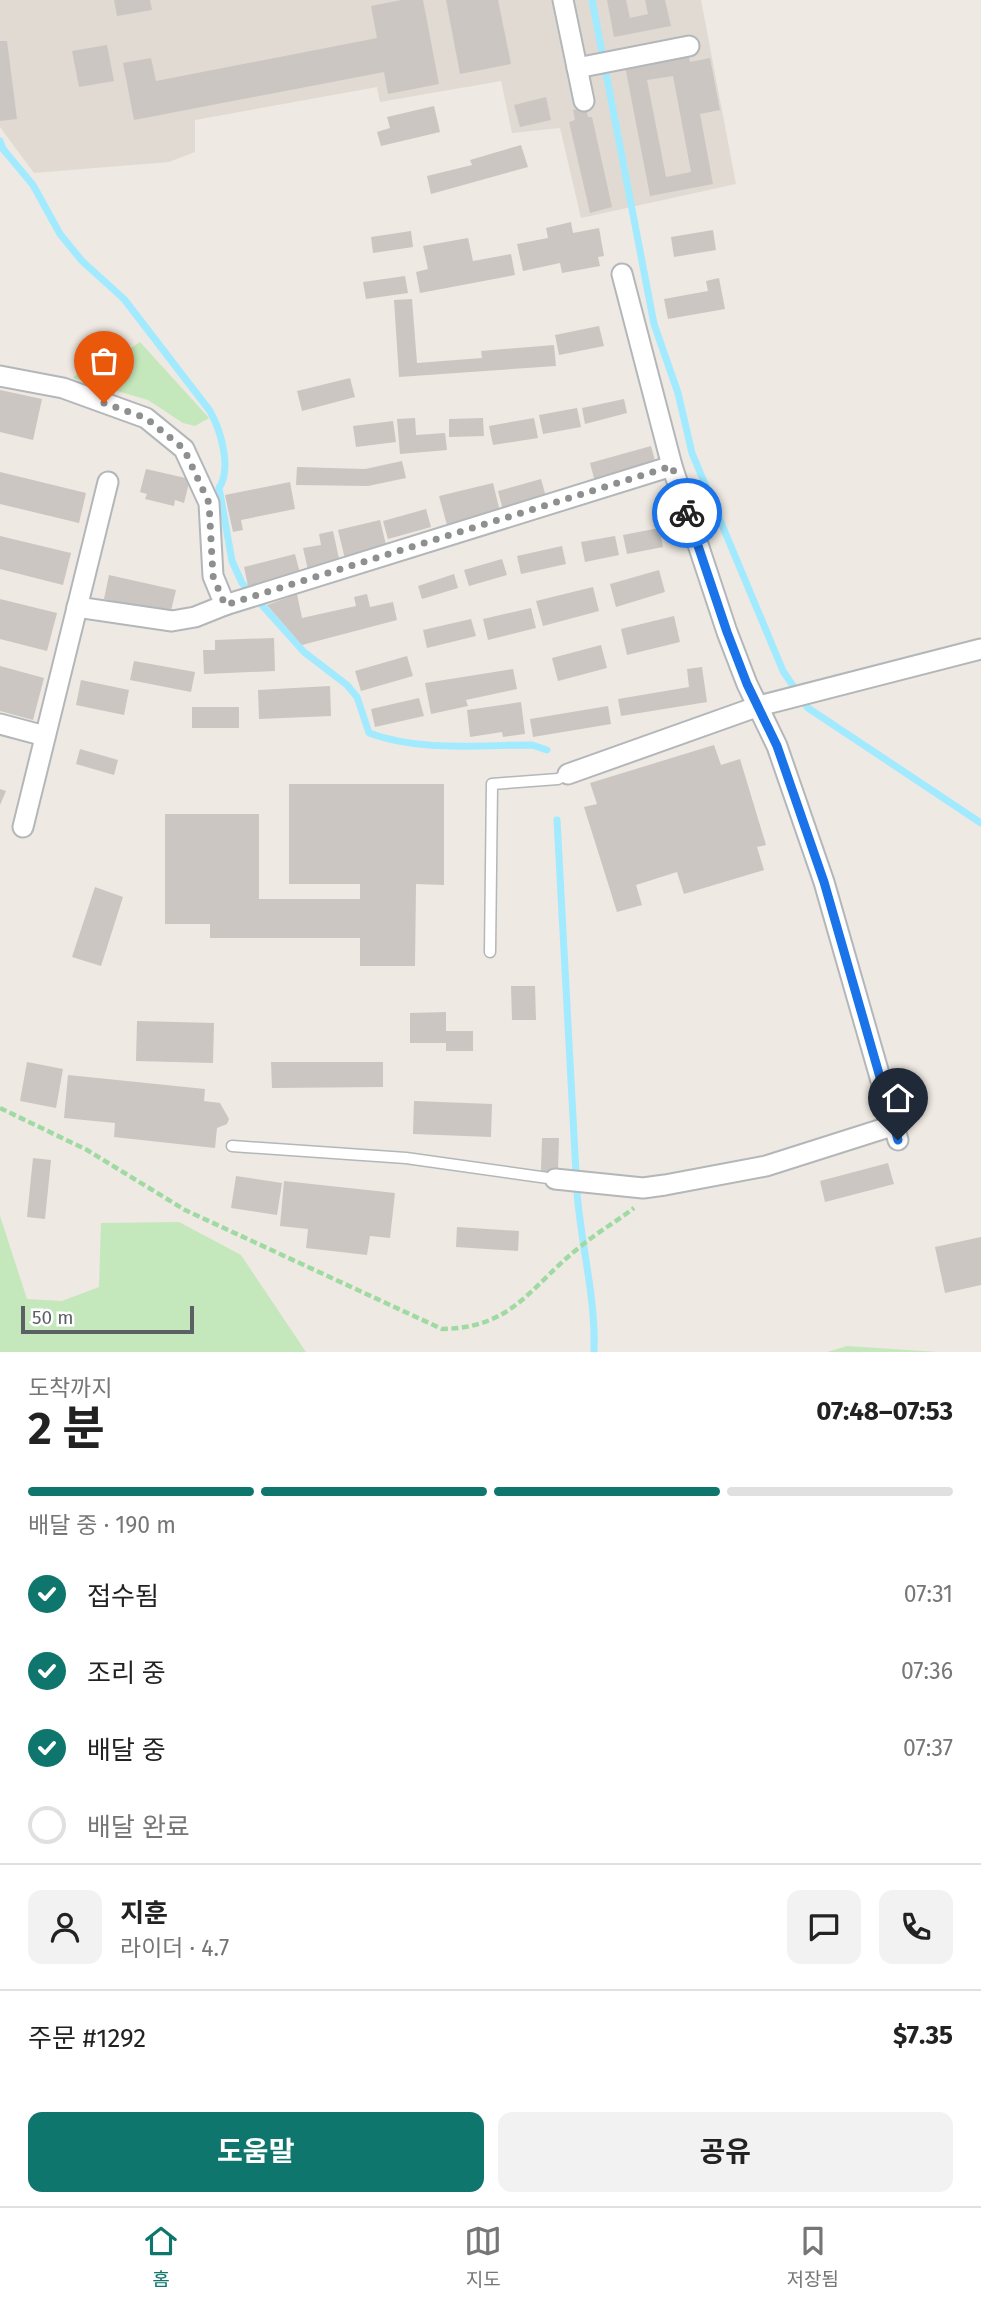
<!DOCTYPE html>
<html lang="ko">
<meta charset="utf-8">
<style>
body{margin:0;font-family:"Fira Sans","Noto Sans KR",sans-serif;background:#f2f2f2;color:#222;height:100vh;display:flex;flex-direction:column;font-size:26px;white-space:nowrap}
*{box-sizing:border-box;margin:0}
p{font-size:23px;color:#767676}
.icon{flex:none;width:38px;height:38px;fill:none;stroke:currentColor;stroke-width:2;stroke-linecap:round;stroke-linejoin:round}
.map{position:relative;height:1352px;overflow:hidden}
.sheet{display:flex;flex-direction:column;background:#fff;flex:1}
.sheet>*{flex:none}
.scale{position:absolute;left:21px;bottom:18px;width:173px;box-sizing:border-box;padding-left:7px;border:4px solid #5a6064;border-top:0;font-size:19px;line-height:24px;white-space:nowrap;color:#5a6064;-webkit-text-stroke:5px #fff;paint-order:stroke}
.pin{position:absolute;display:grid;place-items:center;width:60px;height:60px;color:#fff;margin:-72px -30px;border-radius:50% 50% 50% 0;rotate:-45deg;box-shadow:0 0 7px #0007}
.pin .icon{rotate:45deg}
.courier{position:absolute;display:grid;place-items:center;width:70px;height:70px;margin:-35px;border:5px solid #1a73e8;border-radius:50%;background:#fff;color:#222;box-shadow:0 2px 9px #0007}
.summary em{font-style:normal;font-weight:700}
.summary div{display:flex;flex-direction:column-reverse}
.summary{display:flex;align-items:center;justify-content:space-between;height:119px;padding:0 28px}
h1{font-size:46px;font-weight:700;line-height:52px}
.bar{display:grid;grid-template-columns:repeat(4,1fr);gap:10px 7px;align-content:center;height:84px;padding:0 28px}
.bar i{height:9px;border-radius:5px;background:#e0e0e0}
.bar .active{background:#0f766e}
.bar p{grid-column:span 4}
.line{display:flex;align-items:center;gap:18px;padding:0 28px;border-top:2px solid #e0e0e0}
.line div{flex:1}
.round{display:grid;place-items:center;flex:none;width:74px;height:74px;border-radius:14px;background:#f2f2f2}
ol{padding:0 28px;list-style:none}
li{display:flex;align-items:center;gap:21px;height:77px}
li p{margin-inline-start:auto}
li .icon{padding:7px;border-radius:50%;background:#0f766e;color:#fff;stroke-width:4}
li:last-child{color:#767676}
li i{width:38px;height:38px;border:4px solid #e0e0e0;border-radius:50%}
.action{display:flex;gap:14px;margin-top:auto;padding:14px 28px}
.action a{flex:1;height:80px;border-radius:14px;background:#0f766e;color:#fff;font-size:28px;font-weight:700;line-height:80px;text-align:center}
.action a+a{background:#f2f2f2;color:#222}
.menu{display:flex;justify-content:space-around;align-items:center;height:98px;border-top:2px solid #e0e0e0;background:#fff;font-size:19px;color:#767676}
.menu a{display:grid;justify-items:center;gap:4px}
.menu .active{color:#0f766e}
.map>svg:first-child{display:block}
.education{fill:#e0dad2}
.green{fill:#c5e7bc}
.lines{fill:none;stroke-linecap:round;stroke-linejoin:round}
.stream{stroke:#a1eaff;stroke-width:7}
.building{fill:#cbc6c1;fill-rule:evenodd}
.lane-casing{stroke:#b3b7ba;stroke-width:13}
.street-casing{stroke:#b3b7ba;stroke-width:23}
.path{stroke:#9fdaa2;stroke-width:4.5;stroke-dasharray:7 3.5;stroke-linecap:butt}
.lane{stroke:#fff;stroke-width:10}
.street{stroke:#fff;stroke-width:19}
.done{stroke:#8e9090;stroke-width:7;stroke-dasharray:0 12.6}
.route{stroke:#1a73e8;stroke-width:9}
</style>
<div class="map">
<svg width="981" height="1352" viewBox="0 0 981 1352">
<rect width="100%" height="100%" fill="#eee9e2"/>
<path class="education" d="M 0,0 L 701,0 L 736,184 L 581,218 L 560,128 L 512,133 L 501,81 L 380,102 L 377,87 L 195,120 L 195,152 L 169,162 L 34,173 L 0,127 Z"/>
<g class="green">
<path d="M 140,342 L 209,418 L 195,426 L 183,423 L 148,400 L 73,378 L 79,372 L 102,367 Z"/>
<path d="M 0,1216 L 27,1299 L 62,1301 L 99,1287 L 101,1223 L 179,1222 L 241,1255 L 306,1352 L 0,1352 Z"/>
<path d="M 847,1346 L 938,1352 L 827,1352 Z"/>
</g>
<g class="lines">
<g class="stream">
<path d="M 592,0 L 654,324 L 678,393 L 692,453 L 783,671 L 808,708 L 981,823"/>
<path d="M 0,141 L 3,149 L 33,185 L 60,234 L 82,261 L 124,299 L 210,411 C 221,431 232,468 219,488 L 232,561 L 242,583 L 304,652 L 347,685 L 357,697 L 369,733 C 420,752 478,745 532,745 L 547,750"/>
<path d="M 557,820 L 577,1192 C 581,1246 596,1297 594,1352"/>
</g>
</g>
<g class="building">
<path d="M 114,0 L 150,0 L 152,10 L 117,16 Z"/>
<path d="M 401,0 L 423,0 L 439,84 L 388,94 L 384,72 L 134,120 L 123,63 L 151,58 L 156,81 L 377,38 L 371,6 Z"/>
<path d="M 446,0 L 498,0 L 511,64 L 460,74 Z"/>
<path d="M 607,0 L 626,0 L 630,18 L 648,14 L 645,0 L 665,0 L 671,26 L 614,37 Z"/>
<path d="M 0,41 L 7,41 L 17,119 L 0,121 Z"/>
<path d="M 107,45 L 114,81 L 79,87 L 72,51 Z"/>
<path d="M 688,53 L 690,62 L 710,58 L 720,110 L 700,114 L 713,184 L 650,196 L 625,66 ZM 673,76 L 691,172 L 666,177 L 647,80 Z"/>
<path d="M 546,97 L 551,120 L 520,127 L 514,105 Z"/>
<path d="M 434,106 L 440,132 L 381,146 L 377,132 L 390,128 L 387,117 Z"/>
<path d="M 586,107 L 588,117 L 592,117 L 612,207 L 590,213 L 569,122 L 575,120 L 573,110 Z"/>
<path d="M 521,145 L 528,167 L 431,194 L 427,176 L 472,165 L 470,160 Z"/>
<path d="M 571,222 L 573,233 L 599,228 L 604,256 L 598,257 L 600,266 L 562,273 L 560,263 L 523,271 L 517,244 L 548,238 L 546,228 Z"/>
<path d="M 713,230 L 716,250 L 674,257 L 671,237 Z"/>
<path d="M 411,231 L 413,247 L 373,253 L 371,237 Z"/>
<path d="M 468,238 L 473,261 L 511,254 L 515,275 L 420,293 L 416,272 L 428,269 L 423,246 Z"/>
<path d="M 405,276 L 408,293 L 366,299 L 363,282 Z"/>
<path d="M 719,278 L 725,309 L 668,319 L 664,299 L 708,291 L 706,281 Z"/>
<path d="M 412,299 L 417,363 L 482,358 L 481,351 L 554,345 L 556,366 L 399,377 L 394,300 Z"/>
<path d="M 599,326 L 604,346 L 559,355 L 555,335 Z"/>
<path d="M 350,378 L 355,397 L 302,411 L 297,391 Z"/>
<path d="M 0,390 L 42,399 L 33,440 L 0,432 Z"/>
<path d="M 624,399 L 627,413 L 585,424 L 582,408 Z"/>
<path d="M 577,408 L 581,427 L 543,434 L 539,415 Z"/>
<path d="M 415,418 L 416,435 L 445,433 L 447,450 L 400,454 L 397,419 Z"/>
<path d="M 483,418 L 484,436 L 449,437 L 449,419 Z"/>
<path d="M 534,418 L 538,438 L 493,445 L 489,426 Z"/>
<path d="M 393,421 L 396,442 L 356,447 L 353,426 Z"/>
<path d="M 651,446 L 656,464 L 595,482 L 590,463 Z"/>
<path d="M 402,461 L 406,478 L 368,486 L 296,485 L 297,467 L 365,469 Z"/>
<path d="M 146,469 L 190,479 L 184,503 L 175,500 L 174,506 L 145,499 L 147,494 L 140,492 Z"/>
<path d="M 0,472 L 86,493 L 79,523 L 0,504 Z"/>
<path d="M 541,479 L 546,497 L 503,510 L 498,491 Z"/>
<path d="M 290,482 L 295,509 L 241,520 L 243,530 L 233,532 L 225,495 Z"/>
<path d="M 493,483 L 500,512 L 447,525 L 439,496 Z"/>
<path d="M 426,509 L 431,527 L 388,539 L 383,521 Z"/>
<path d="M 380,520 L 387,549 L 345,559 L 338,530 Z"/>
<path d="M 659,528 L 663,547 L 627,554 L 623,535 Z"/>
<path d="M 333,531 L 340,563 L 308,570 L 303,548 L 321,545 L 319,534 Z"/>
<path d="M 0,536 L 71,553 L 63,585 L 0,569 Z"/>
<path d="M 615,536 L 619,555 L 585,562 L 581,542 Z"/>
<path d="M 562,546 L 566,564 L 521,574 L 517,556 Z"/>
<path d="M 295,554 L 300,573 L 248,586 L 244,567 Z"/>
<path d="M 502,559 L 507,575 L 469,586 L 464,570 Z"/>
<path d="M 659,570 L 665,592 L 616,607 L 610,584 Z"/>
<path d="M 454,574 L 458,588 L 422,599 L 418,586 Z"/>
<path d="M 109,575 L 176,590 L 170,615 L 104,599 Z"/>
<path d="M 593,587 L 599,611 L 543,626 L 536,601 Z"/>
<path d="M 297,594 L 302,618 L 356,606 L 354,597 L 367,594 L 370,607 L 393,602 L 397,620 L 302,645 L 267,605 Z"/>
<path d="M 0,599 L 57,613 L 47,651 L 0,639 Z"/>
<path d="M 531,608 L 536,628 L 488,640 L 483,619 Z"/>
<path d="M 674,616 L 680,642 L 627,655 L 621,629 Z"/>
<path d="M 471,619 L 476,636 L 427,648 L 423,630 Z"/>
<path d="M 274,638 L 275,671 L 204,674 L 203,650 L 215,650 L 215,640 Z"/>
<path d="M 601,645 L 607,668 L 558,681 L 552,658 Z"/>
<path d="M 407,656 L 413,676 L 361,691 L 355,671 Z"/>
<path d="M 134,661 L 195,672 L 191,692 L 130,680 Z"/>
<path d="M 0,666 L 44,678 L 33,720 L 0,711 Z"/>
<path d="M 702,667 L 707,702 L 621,716 L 618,699 L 689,687 L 687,669 Z"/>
<path d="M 513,669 L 517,689 L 466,700 L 468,706 L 431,714 L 425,683 Z"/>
<path d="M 81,680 L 129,690 L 124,715 L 76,705 Z"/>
<path d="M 330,686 L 331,716 L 259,719 L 258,690 Z"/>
<path d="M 419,698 L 424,716 L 375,727 L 371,709 Z"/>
<path d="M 521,702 L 525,734 L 503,737 L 502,732 L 470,737 L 467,710 Z"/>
<path d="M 608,706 L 611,724 L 533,737 L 530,719 Z"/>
<rect x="192" y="707" width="47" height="21"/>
<path d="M 714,745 L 721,765 L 740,759 L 766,845 L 757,847 L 764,870 L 684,894 L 677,872 L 636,885 L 642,905 L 617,912 L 584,807 L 597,804 L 590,783 Z"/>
<path d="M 80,749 L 118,760 L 114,775 L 76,764 Z"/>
<path d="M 289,784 L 444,784 L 444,885 L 416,884 L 415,966 L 360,966 L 360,938 L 210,938 L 210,924 L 165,924 L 165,814 L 259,814 L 259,899 L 360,899 L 360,884 L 289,884 Z"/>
<path d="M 0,789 L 6,791 L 0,805 Z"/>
<path d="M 95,887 L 123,897 L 101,966 L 72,957 Z"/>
<path d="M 511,986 L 535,986 L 536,1020 L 512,1020 Z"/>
<path d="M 446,1012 L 446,1031 L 473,1031 L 473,1051 L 446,1051 L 446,1043 L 410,1043 L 410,1013 Z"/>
<path d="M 137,1021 L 214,1023 L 213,1063 L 136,1061 Z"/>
<path d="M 27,1062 L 63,1069 L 56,1108 L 20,1101 Z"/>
<path d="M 271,1062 L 383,1062 L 383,1087 L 272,1088 Z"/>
<path d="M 68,1075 L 205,1089 L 204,1101 L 220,1103 L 229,1119 L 227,1124 L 217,1128 L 215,1148 L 114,1137 L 115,1123 L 64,1118 Z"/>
<path d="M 414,1101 L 492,1104 L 491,1137 L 413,1134 Z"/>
<path d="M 542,1138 L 559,1138 L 558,1171 L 541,1171 Z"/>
<path d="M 33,1158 L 51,1160 L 45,1219 L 27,1217 Z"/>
<path d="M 888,1163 L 894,1184 L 825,1202 L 820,1181 Z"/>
<path d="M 236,1176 L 282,1183 L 277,1215 L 231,1208 Z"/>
<path d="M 284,1181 L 395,1193 L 390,1238 L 370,1236 L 367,1255 L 306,1248 L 308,1229 L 280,1226 Z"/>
<path d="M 457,1227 L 519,1231 L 518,1251 L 456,1247 Z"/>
<path d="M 981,1237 L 981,1285 L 945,1293 L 935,1247 Z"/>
</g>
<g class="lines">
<g class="lane-casing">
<g id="lane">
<path d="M 490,952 L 492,784 L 558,779 L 568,774"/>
<path d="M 232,1146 L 406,1158 L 555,1179"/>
</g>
</g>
<g class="street-casing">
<g id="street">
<path d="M 563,0 L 584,101"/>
<path d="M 577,68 L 689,46"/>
<path d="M 622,274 L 672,466 L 727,632 L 747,684 L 777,746 L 824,882 L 898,1140"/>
<path d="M 0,376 L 63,388 L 146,418 L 184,449 L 209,503 L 213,576 L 225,605"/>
<path d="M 77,607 L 172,621 L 195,617 L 225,605 L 672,466"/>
<path d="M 0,724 L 45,736"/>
<path d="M 568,774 L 759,706 L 981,649"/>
<path d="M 23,827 L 108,482"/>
<path d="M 555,1179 L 643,1188 L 665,1185 L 766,1166 L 895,1125"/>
</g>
</g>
<path class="path" d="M 0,1108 L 87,1150 L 185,1210 L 442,1329 C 514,1328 530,1286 581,1246 C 598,1232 617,1221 634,1208"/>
<use href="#lane" class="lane"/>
<use href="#street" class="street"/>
</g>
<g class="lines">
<path class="done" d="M 104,403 L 146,418 L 184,449 L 209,503 L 213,576 L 225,605 L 672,466 L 687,513"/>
<path class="route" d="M 687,513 L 727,632 L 747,684 L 777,746 L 824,882 L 898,1140"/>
</g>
</svg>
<div class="scale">50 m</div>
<div class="pin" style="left:104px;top:403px;background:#ea580c"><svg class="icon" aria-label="bag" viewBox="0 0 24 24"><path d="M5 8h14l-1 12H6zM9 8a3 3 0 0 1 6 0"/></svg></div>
<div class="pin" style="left:898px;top:1140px;background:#1f2937"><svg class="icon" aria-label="home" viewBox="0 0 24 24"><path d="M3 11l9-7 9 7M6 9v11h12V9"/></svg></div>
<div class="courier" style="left:687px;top:513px"><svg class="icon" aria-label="bike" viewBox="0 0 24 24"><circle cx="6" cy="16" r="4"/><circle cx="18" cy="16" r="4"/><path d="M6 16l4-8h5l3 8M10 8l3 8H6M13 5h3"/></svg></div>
</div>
<section class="sheet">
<div class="summary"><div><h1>2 분</h1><p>도착까지</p></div><em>07:48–07:53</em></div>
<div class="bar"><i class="active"></i><i class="active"></i><i class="active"></i><i></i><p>배달 중 · 190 m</p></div>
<ol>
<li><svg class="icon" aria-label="check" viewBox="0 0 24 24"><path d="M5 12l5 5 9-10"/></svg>접수됨<p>07:31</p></li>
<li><svg class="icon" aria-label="check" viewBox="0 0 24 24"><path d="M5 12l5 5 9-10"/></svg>조리 중<p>07:36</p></li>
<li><svg class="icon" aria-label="check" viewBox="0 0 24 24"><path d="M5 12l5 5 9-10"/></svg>배달 중<p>07:37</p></li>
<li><i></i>배달 완료</li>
</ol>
<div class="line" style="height:126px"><a class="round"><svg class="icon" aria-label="person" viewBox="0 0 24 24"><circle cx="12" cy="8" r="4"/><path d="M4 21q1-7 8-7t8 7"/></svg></a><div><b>지훈</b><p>라이더 · 4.7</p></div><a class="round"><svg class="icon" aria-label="chat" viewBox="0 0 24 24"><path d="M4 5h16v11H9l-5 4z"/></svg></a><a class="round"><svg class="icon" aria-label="phone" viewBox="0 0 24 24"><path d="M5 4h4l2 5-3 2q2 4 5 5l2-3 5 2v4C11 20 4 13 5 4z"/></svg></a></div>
<div class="line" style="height:91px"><div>주문 #1292</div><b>$7.35</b></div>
<div class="action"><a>도움말</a><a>공유</a></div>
</section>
<nav class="menu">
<a class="active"><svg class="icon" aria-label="home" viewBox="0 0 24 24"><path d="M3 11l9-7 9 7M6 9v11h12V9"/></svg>홈</a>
<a><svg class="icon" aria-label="map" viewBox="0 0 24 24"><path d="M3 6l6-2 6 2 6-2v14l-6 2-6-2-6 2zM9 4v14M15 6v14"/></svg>지도</a>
<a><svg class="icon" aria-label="saved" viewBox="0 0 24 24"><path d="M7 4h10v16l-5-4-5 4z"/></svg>저장됨</a>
</nav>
